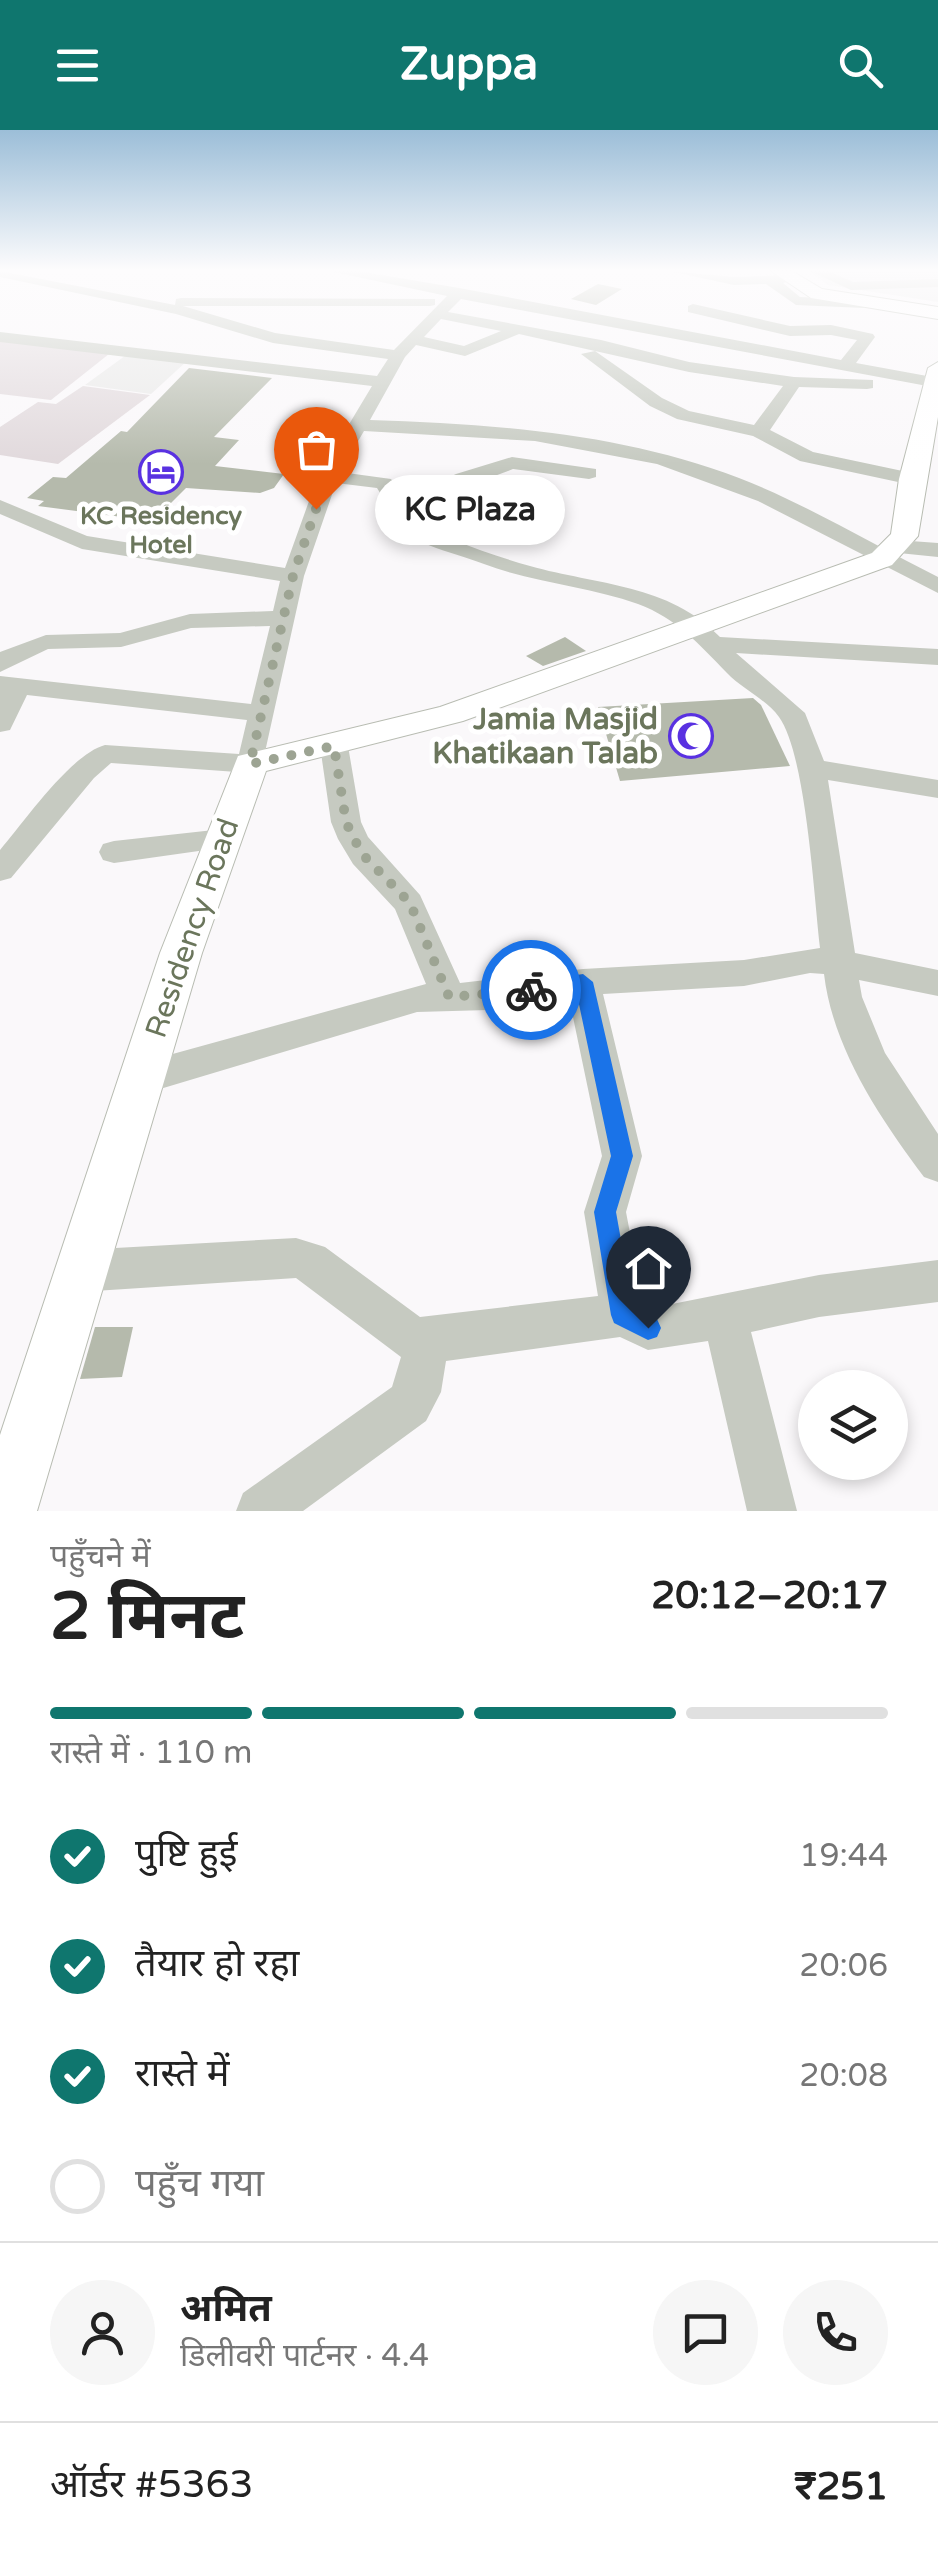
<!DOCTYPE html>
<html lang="hi">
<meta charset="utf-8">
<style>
body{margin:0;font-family:"Varela Round","Noto Sans Devanagari",sans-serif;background:#f6f6f6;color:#222;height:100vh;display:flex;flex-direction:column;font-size:38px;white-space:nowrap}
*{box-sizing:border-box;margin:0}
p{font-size:32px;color:#767676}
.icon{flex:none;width:55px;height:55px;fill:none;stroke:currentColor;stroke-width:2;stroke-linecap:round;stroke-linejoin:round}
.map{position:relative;height:1381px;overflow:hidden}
.details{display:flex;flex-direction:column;background:#fff;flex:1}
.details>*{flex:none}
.tools{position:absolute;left:798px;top:1240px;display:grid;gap:20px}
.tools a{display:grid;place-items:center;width:110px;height:110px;border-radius:50%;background:#fff;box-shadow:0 5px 15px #0003;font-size:50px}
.pin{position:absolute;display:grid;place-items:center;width:85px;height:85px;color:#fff;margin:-102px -42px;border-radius:50% 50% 50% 0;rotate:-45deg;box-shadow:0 0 10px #0007}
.pin .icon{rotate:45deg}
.courier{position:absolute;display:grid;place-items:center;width:100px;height:100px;margin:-50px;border:8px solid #1a73e8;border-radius:50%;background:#fff;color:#222;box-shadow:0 2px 12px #0007}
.bubble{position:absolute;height:70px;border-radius:35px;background:#fff;box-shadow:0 5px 15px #0003;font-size:32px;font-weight:700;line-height:70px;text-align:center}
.summary em{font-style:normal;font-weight:700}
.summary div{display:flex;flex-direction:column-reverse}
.summary{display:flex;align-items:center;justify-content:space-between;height:170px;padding:0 50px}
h1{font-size:65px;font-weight:700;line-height:75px}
.bar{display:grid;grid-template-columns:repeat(4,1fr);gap:15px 10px;align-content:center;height:120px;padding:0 50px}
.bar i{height:12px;border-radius:8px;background:#e0e0e0}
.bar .on{background:#0f766e}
.bar p{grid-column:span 4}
.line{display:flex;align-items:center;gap:25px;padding:0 50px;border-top:2px solid #e0e0e0}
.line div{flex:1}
.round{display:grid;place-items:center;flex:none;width:105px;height:105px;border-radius:52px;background:#f6f6f6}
ol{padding:0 50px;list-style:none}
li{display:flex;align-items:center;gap:30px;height:110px}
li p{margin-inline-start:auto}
li .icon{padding:10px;border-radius:50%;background:#0f766e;color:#fff;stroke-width:4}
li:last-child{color:#767676}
li i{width:55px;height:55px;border:5px solid #e0e0e0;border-radius:50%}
header{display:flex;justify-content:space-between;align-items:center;height:130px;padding:0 50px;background:#0f766e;color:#fff;font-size:45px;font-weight:700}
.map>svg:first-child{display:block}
.built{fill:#e9e9e8}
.green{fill:#e1d9dc}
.building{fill:#b5baac}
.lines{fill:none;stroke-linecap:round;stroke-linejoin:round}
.major-casing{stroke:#b8bcb2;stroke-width:2}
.minor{fill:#c6cac1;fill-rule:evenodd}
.major{fill:#fff;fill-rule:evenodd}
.route{fill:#1a73e8}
.done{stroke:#9da493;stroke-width:10;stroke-dasharray:0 18}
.labels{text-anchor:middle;stroke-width:10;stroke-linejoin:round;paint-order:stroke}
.far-poi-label{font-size:25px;font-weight:bold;fill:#6b765c;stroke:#fff}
.poi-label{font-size:30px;font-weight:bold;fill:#6b765c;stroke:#fff;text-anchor:end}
.street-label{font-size:30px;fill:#6b765c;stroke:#fff}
</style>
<header><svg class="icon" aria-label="menu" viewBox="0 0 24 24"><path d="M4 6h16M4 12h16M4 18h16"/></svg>Zuppa<svg class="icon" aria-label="search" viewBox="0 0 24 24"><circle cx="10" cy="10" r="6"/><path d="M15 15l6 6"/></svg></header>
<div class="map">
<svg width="938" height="1381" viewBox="0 0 938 1381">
<rect width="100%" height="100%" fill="#faf8fa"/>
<g class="built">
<path d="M 809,141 L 938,141 L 938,172 L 828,155 Z"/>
<path d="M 129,223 L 188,230 L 151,264 L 85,255 Z"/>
</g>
<g class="green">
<path d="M 0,208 L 114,220 L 51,270 L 0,264 Z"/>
<path d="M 83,256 L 150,265 L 58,334 L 0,325 L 0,297 L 38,272 L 56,274 Z"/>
</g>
<g class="building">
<path d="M 598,154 L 622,159 L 596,175 L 571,169 Z"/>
<path d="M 189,238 L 272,248 L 214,307 L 239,310 L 215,336 L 284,344 L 274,358 L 260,363 L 186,358 L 153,391 L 38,376 L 44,371 L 27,368 L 53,347 L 66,348 L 121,301 L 127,302 Z"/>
<path d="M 565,507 L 586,521 L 543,536 L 526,526 Z"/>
<path d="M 753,568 L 761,575 L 790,636 L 620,651 L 598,577 Z"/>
<path d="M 95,1197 L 133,1197 L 122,1247 L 80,1249 Z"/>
</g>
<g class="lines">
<g class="major-casing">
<g id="major">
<path d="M 771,141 L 792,141 L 822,159 L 938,177 L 938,189 L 811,168 Z"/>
<path d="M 938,232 L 938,287 L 918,406 L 892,435 L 463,591 L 266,641 L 202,823 L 37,1381 L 0,1381 L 0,1305 L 160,823 L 238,626 L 440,577 L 872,423 L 891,404 L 899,349 L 928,238 Z"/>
</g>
</g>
<g class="minor">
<path d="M 0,141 L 175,175 L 176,169 L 181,168 L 435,169 L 435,175 L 430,176 L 183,176 L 275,203 L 394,220 L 447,166 L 329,141 L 358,141 L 459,158 L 841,230 L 857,210 L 831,205 L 790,206 L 688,182 L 688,176 L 693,174 L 790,196 L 831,195 L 873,204 L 875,207 L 856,233 L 938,248 L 938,258 L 461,169 L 448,182 L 601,210 L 689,232 L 794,247 L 873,250 L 873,258 L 867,259 L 799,257 L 770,300 L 813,322 L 912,343 L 922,349 L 912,355 L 800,331 L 753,306 L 677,289 L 650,276 L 581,224 L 595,221 L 662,268 L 689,281 L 754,295 L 783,256 L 689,242 L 519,204 L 465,226 L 416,215 L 405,227 L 370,290 C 495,294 621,303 739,348 C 808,375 872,414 938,447 L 938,463 L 758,371 L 657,334 L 535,311 L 364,301 L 340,342 L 391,349 L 398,359 L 430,356 L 456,344 L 512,327 L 596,339 L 596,347 L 589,349 L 513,339 L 441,366 L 402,371 L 403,383 C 439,407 488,424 530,436 C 597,455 669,454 720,507 L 938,519 L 938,535 L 736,523 L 805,583 L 824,631 L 938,650 L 938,668 L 828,650 L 855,823 L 938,840 L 938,866 L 859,850 L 862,867 L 885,923 L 938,1004 L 938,1052 L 924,1047 C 880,988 833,919 824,844 L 810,843 L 744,856 L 603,864 L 642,1026 L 626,1082 L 643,1171 L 667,1175 L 819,1145 L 938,1130 L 938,1172 L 819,1187 L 751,1202 L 797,1381 L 747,1381 L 708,1211 L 648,1220 L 620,1207 L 446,1231 L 441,1262 L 426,1291 L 303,1381 L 236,1381 L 243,1363 L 392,1257 L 401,1227 L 296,1148 L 79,1162 L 64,1156 L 57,1141 L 64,1126 L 79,1120 L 296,1108 L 325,1117 L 420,1187 L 598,1166 L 584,1082 L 602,1026 L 569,868 L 488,880 L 417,882 L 140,965 L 127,960 L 121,949 L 127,938 L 140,933 L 426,854 L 395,779 L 353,734 L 338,709 L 331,692 L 320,616 L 324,610 L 344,610 L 348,616 L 361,692 L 368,707 L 420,765 L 460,853 L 583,839 L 744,830 L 820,818 C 814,767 806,624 779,587 C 766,569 742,559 727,543 C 700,515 676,488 638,474 C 588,456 534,453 484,434 C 452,422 404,412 381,386 L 382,366 L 377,358 L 336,353 L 304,446 L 261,640 L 251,643 L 111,633 L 94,648 L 11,748 L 0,751 L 0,720 C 24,692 71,624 105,615 L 239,624 L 247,590 L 27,565 L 10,600 L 0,602 L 0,546 L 251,574 L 270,496 L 191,498 L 121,517 L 48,519 L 0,542 L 0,522 L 46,505 L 120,503 L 190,484 L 273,481 L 280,451 L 82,419 L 0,384 L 0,370 L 87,406 L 285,438 L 318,346 L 372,256 L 0,212 L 0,202 L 377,246 L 388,229 L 273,213 L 176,184 L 0,147 ZM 441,189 L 501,201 L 464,216 L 424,207 Z"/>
<path d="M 669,141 L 734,147 L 789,145 L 796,149 L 783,153 L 800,167 L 864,170 L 871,174 L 864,178 L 796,175 L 766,154 L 734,155 Z"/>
<path d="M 810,141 L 828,141 L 853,152 L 938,149 L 938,157 L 851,160 Z"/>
<path d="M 897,410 L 938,413 L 938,427 L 889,422 L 886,417 L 889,412 Z"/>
<path d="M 223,699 L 234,702 L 238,709 L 234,716 L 114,733 L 103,730 L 99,722 L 103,714 L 114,711 Z"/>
</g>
<use href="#major" class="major"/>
</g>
<linearGradient id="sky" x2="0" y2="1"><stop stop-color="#9cbed8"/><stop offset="0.42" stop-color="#fdfcfd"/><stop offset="1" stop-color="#fdfcfd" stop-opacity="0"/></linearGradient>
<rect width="938" height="334" fill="url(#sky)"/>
<path class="route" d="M 583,844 L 593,852 L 633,1026 L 616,1082 L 633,1177 L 657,1189 L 661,1198 L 657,1207 L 648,1210 L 614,1193 L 611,1185 L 594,1082 L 611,1026 L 576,860 L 531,867 L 521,860 L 531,852 Z"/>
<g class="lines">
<path class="done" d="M 316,379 L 293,446 L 250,634 L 334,616 L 346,692 L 354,709 L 364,726 L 410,773 L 449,867 L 531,860"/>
</g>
<defs>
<g id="hotel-ring" transform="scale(2.25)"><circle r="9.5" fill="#fff" stroke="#5931e1" stroke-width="1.5"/><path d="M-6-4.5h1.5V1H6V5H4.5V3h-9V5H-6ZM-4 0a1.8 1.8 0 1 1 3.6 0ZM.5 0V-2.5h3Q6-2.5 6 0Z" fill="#5931e1"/></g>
<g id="mosque-ring" transform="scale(2.25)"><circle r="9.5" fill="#fff" stroke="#5931e1" stroke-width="1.5"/><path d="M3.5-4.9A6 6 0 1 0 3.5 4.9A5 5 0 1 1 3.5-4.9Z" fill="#5931e1"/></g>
</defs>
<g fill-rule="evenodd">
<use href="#hotel-ring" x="161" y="342"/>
<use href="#mosque-ring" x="691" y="606"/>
</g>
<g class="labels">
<g class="far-poi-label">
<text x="161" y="394">KC Residency<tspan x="161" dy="29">Hotel</tspan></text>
</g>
<g class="poi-label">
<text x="658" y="599">Jamia Masjid<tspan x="658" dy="34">Khatikaan Talab</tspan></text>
</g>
<g class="street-label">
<text transform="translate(192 798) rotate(-71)" y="10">Residency Road</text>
</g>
</g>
</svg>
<div class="tools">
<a><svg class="icon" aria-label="layers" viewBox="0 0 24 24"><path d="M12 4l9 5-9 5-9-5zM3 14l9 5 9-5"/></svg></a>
</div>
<div class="pin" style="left:316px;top:379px;background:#ea580c"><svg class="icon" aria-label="bag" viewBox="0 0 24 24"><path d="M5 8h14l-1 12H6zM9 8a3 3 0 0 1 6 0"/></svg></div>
<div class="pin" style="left:648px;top:1198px;background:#1f2937"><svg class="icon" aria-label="home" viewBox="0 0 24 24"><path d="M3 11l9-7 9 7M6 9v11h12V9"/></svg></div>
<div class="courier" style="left:531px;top:860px"><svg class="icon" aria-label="bike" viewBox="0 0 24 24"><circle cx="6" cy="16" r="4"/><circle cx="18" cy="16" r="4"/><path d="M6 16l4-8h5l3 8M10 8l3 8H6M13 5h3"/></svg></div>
<div class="bubble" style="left:375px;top:345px;width:190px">KC Plaza</div>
</div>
<section class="details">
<div class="summary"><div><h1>2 मिनट</h1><p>पहुँचने में</p></div><em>20:12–20:17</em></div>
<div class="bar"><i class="on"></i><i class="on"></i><i class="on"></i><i></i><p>रास्ते में · 110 m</p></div>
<ol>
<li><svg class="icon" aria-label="check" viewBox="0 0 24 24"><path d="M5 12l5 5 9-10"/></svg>पुष्टि हुई<p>19:44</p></li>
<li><svg class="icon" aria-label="check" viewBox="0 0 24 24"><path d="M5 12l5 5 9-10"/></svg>तैयार हो रहा<p>20:06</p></li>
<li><svg class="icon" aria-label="check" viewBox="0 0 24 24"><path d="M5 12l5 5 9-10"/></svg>रास्ते में<p>20:08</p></li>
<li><i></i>पहुँच गया</li>
</ol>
<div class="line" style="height:180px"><a class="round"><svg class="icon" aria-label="person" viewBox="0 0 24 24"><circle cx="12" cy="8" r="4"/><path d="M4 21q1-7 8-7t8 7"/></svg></a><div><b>अमित</b><p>डिलीवरी पार्टनर · 4.4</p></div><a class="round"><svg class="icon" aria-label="chat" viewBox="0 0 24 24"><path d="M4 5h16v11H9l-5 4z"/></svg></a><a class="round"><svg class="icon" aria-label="phone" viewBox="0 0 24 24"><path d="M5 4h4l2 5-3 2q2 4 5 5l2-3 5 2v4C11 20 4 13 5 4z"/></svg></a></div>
<div class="line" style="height:130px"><div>ऑर्डर #5363</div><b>₹251</b></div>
</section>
